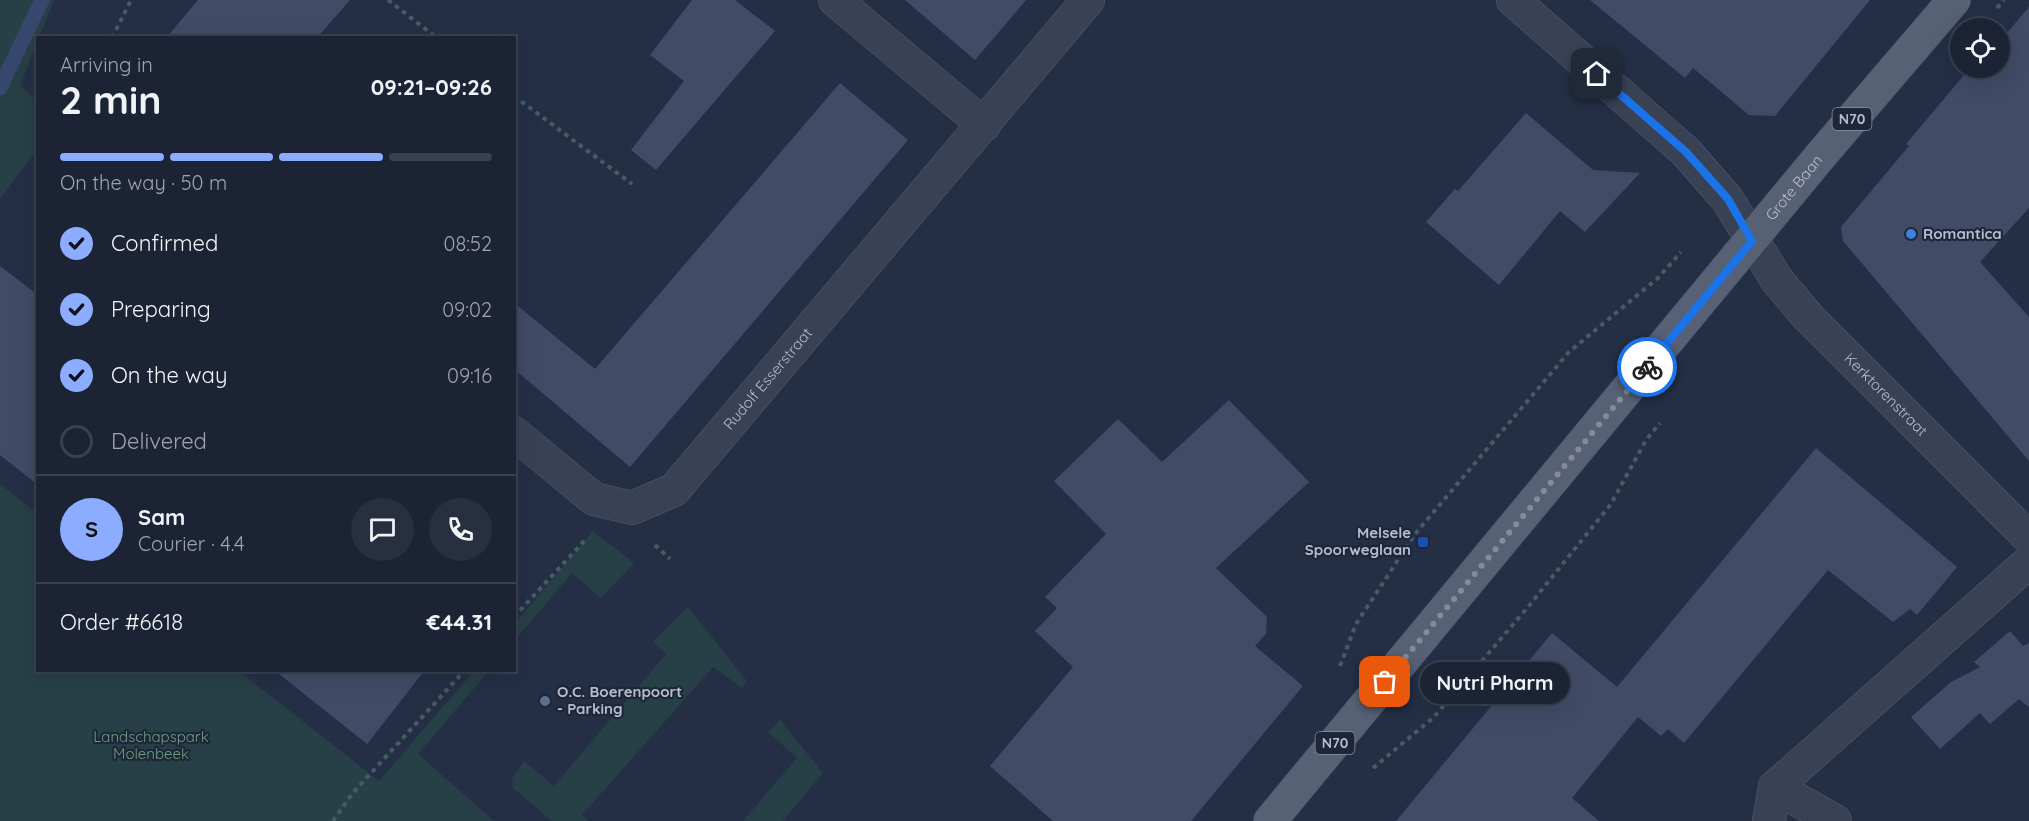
<!DOCTYPE html>
<meta charset="utf-8">
<style>
body{margin:0;font-family:Quicksand,sans-serif;background:#282f40;color:#f1f3f6;height:100vh;display:flex;flex-direction:column;font-size:22px;white-space:nowrap}
*{box-sizing:border-box;margin:0}
p{font-size:20px;color:#a0a4ac}
.icon{flex:none;width:33px;height:33px;fill:none;stroke:currentColor;stroke-width:2;stroke-linecap:round;stroke-linejoin:round}
.map{position:relative;flex:1;overflow:hidden}
.drawer{position:absolute;left:36px;top:36px;width:480px;height:636px;display:flex;flex-direction:column;background:#1b2334;border-radius:0px;box-shadow:0 6px 24px #0002,0 0 0 2px #39404f}
.drawer>*{flex:none}
.controls{position:absolute;left:1950px;top:18px;display:grid;gap:12px}
.controls a{display:grid;place-items:center;width:60px;height:60px;border-radius:50%;background:#1b2334;box-shadow:0 6px 24px #0002,0 0 0 2px #39404f;font-size:30px}
.pin{position:absolute;display:grid;place-items:center;width:51px;height:51px;color:#fff;margin:-26px;border-radius:12px;box-shadow:0 3px 9px #0006}
.courier{position:absolute;display:grid;place-items:center;width:60px;height:60px;margin:-30px;border:4px solid #1a73e8;border-radius:50%;background:#fff;color:#222;box-shadow:0 2px 8px #0007}
.bubble{position:absolute;height:42px;border-radius:21px;background:#1b2334;box-shadow:0 6px 24px #0002,0 0 0 2px #39404f;font-size:20px;font-weight:700;line-height:42px;text-align:center}
.headline em{font-style:normal;font-weight:700}
.headline div{display:flex;flex-direction:column-reverse}
.headline{display:flex;align-items:center;justify-content:space-between;height:102px;padding:0 24px}
h1{font-size:39px;font-weight:700;line-height:45px}
.bar{display:grid;grid-template-columns:repeat(4,1fr);gap:9px 6px;align-content:center;height:72px;padding:0 24px}
.bar i{height:8px;border-radius:4px;background:#39404f}
.bar .current{background:#8bacff}
.bar p{grid-column:span 4}
.line{display:flex;align-items:center;gap:15px;padding:0 24px;border-top:2px solid #39404f}
.line div{flex:1}
.round{display:grid;place-items:center;flex:none;width:63px;height:63px;border-radius:32px;background:#282f40}
ol{padding:0 24px;list-style:none}
li{display:flex;align-items:center;gap:18px;height:66px}
li p{margin-inline-start:auto}
li .icon{padding:6px;border-radius:50%;background:#8bacff;color:#111;stroke-width:4}
li:last-child{color:#a0a4ac}
li i{width:33px;height:33px;border:3px solid #39404f;border-radius:50%}
.map>svg:first-child{display:block}
.green{fill:#273f46}
.lines{fill:none;stroke-linecap:round;stroke-linejoin:round}
.stream{stroke:#37486e;stroke-width:15}
.building{fill:#414b66}
.minor-casing{stroke:#555d6f;stroke-width:34}
.major-casing{stroke:#434b5e;stroke-width:34}
.path{stroke:#455c62;stroke-width:4;stroke-dasharray:4.5 4.5;stroke-linecap:butt}
.minor{stroke:#394255;stroke-width:33}
.major{stroke:#576175;stroke-width:33}
.done{stroke:#848b9e;stroke-width:6;stroke-dasharray:0 10.8}
.route{stroke:#1a73e8;stroke-width:8}
.shop-dot{fill:#3f7fe0;stroke:#1e273a;stroke-width:2}
.transit-dot{fill:#1a4fb4;stroke:#1e273a;stroke-width:2}
.service-dot{fill:#5c6f8a;stroke:#1e273a;stroke-width:2}
.labels{text-anchor:middle;stroke-width:4.5;stroke-linejoin:round;paint-order:stroke}
.shield{fill:#1e273a;stroke:#8990a2;stroke-width:1.5}
.shield-label{font-size:14px;font-weight:bold;fill:#b7bdce}
.street-label{font-size:15px;fill:#b7bdce;stroke:#1e273a}
.poi-label{font-size:15px;font-weight:bold;fill:#b7bdce;stroke:#1e273a;text-anchor:start}
.park-label{font-size:15px;fill:#6ca17e;stroke:#1e273a}
</style>
<div class="map">
<svg width="2029" height="821" viewBox="0 0 2029 821">
<rect width="100%" height="100%" fill="#242f46"/>
<g class="green">
<path d="M 0,0 L 54,0 L 20,86 L 37,100 L 37,150 L 0,199 Z"/>
<path d="M 0,484 L 37,513 L 38,670 L 239,671 L 379,781 L 474,671 L 489,671 L 418,754 L 494,821 L 0,821 Z"/>
<path d="M 593,531 L 634,563 L 601,598 L 572,573 L 515,640 L 515,623 Z"/>
<path d="M 688,607 L 747,681 L 742,688 L 713,667 L 582,815 L 588,821 L 552,821 L 513,788 L 512,779 L 524,761 L 554,786 L 666,654 L 653,642 Z"/>
<path d="M 780,720 L 823,773 L 783,821 L 743,821 L 797,758 L 768,732 Z"/>
</g>
<g class="lines">
<path class="stream" d="M 0,88 L 42,0"/>
</g>
<g class="building">
<path d="M 198,0 L 350,0 L 317,38 L 166,38 Z"/>
<path d="M 692,0 L 735,0 L 775,31 L 656,170 L 631,150 L 684,81 L 650,55 Z"/>
<path d="M 905,0 L 1026,0 L 975,60 Z"/>
<path d="M 1590,0 L 1870,0 L 1775,116 L 1749,115 L 1693,68 L 1685,78 Z"/>
<path d="M 2029,7 L 2029,208 L 1980,262 L 2029,317 L 2029,461 L 1843,241 L 1841,227 L 1909,146 L 1906,144 L 1970,68 L 2000,68 L 2000,41 Z"/>
<path d="M 840,83 L 908,140 L 630,467 L 514,369 L 514,303 L 595,369 Z"/>
<path d="M 1526,113 L 1593,170 L 1640,173 L 1585,232 L 1560,211 L 1499,285 L 1426,222 L 1455,189 L 1458,191 Z"/>
<path d="M 0,266 L 38,295 L 38,485 L 0,455 Z"/>
<path d="M 1229,400 L 1309,482 L 1216,568 L 1267,617 L 1266,634 L 1255,646 L 1303,686 L 1191,821 L 1053,821 L 990,766 L 1073,667 L 1035,631 L 1057,608 L 1045,597 L 1106,534 L 1054,481 L 1118,419 L 1162,462 Z"/>
<path d="M 1816,448 L 1957,567 L 1917,615 L 1910,609 L 1893,622 L 1828,570 L 1684,743 L 1668,729 L 1661,736 L 1638,717 L 1572,798 L 1599,821 L 1396,821 L 1552,633 L 1617,687 Z"/>
<path d="M 2010,631 L 2023,646 L 2029,643 L 2029,707 L 2019,699 L 1990,724 L 1980,713 L 1940,749 L 1911,717 L 1951,682 L 1980,667 L 1974,662 Z"/>
<path d="M 274,670 L 425,670 L 367,744 Z"/>
</g>
<g class="lines">
<g class="minor-casing">
<g id="minor">
<path d="M 835,0 L 984,125"/>
<path id="s1" d="M 1513,0 L 1686,152 L 1727,199 L 1777,280 L 1808,317 L 2029,538"/>
<path id="s2" d="M 514,433 L 594,499 L 632,508 L 674,490 L 1088,0"/>
<path d="M 1775,787 L 1835,821"/>
<path d="M 1769,821 L 1775,787 L 2029,562"/>
</g>
</g>
<g class="major-casing">
<g id="major">
<path id="s3" d="M 1270,821 L 1822,154 L 1954,0"/>
</g>
</g>
<g class="path">
<path d="M 388,0 L 437,38"/>
<path d="M 1997,8 L 2004,0"/>
<path d="M 112,38 L 131,0"/>
<path d="M 514,96 L 632,184"/>
<path d="M 655,545 L 670,559"/>
<path d="M 514,617 L 585,540"/>
<path d="M 1340,666 L 1356,624 L 1415,534 L 1569,352 L 1658,278 L 1681,252"/>
<path d="M 1373,768 L 1434,717 L 1528,607 L 1611,504 L 1646,440 L 1660,423"/>
<path d="M 333,821 L 352,794 L 465,670"/>
</g>
<use href="#minor" class="minor"/>
<use href="#major" class="major"/>
</g>
<g class="lines">
<path class="done" d="M 1385,682 L 1647,367"/>
<path class="route" d="M 1597,74 L 1686,152 L 1728,199 L 1752,241 L 1647,367"/>
</g>
<circle class="shop-dot" cx="1911" cy="234" r="6"/>
<rect class="transit-dot" x="1417" y="536" width="12" height="12" rx="3"/>
<circle class="service-dot" cx="545" cy="701" r="6"/>
<g class="labels">
<g class="shield">
<rect x="1832.5" y="108" width="39" height="22" rx="4.5"/>
<rect x="1315.5" y="732" width="39" height="22" rx="4.5"/>
</g>
<g class="shield-label">
<text x="1852" y="124">N70</text>
<text x="1335" y="748">N70</text>
</g>
<g class="street-label">
<text dy="5" stroke="none"><textPath href="#s3" startOffset="822">Grote Baan</textPath></text>
<text dy="5" stroke="none"><textPath href="#s2" startOffset="334">Rudolf Esserstraat</textPath></text>
<text dy="5" stroke="none"><textPath href="#s1" startOffset="546">Kerktorenstraat</textPath></text>
</g>
<g class="poi-label">
<text x="1923" y="239">Romantica</text>
<text x="1411" y="538" text-anchor="end">Melsele<tspan x="1411" dy="17">Spoorweglaan</tspan></text>
<text x="557" y="697">O.C. Boerenpoort<tspan x="557" dy="17">- Parking</tspan></text>
</g>
<g class="park-label">
<text x="151" y="742">Landschapspark<tspan x="151" dy="17">Molenbeek</tspan></text>
</g>
</g>
</svg>
<div class="controls">
<a><svg class="icon" aria-label="locate" viewBox="0 0 24 24"><circle cx="12" cy="12" r="6"/><path d="M12 2v4M12 18v4M2 12h4M18 12h4"/></svg></a>
</div>
<div class="pin" style="left:1385px;top:682px;background:#ea580c"><svg class="icon" aria-label="bag" viewBox="0 0 24 24"><path d="M5 8h14l-1 12H6zM9 8a3 3 0 0 1 6 0"/></svg></div>
<div class="pin" style="left:1597px;top:74px;background:#1f2937"><svg class="icon" aria-label="home" viewBox="0 0 24 24"><path d="M3 11l9-7 9 7M6 9v11h12V9"/></svg></div>
<div class="courier" style="left:1647px;top:367px"><svg class="icon" aria-label="bike" viewBox="0 0 24 24"><circle cx="6" cy="16" r="4"/><circle cx="18" cy="16" r="4"/><path d="M6 16l4-8h5l3 8M10 8l3 8H6M13 5h3"/></svg></div>
<div class="bubble" style="left:1420px;top:662px;width:150px">Nutri Pharm</div>
<section class="drawer">
<div class="headline"><div><h1>2 min</h1><p>Arriving in</p></div><em>09:21–09:26</em></div>
<div class="bar"><i class="current"></i><i class="current"></i><i class="current"></i><i></i><p>On the way · 50 m</p></div>
<ol>
<li><svg class="icon" aria-label="check" viewBox="0 0 24 24"><path d="M5 12l5 5 9-10"/></svg>Confirmed<p>08:52</p></li>
<li><svg class="icon" aria-label="check" viewBox="0 0 24 24"><path d="M5 12l5 5 9-10"/></svg>Preparing<p>09:02</p></li>
<li><svg class="icon" aria-label="check" viewBox="0 0 24 24"><path d="M5 12l5 5 9-10"/></svg>On the way<p>09:16</p></li>
<li><i></i>Delivered</li>
</ol>
<div class="line" style="height:108px"><b class="round" style="background:#8bacff;color:#111">S</b><div><b>Sam</b><p>Courier · 4.4</p></div><a class="round"><svg class="icon" aria-label="chat" viewBox="0 0 24 24"><path d="M4 5h16v11H9l-5 4z"/></svg></a><a class="round"><svg class="icon" aria-label="phone" viewBox="0 0 24 24"><path d="M5 4h4l2 5-3 2q2 4 5 5l2-3 5 2v4C11 20 4 13 5 4z"/></svg></a></div>
<div class="line" style="height:78px"><div>Order #6618</div><b>€44.31</b></div>
</section>
</div>
